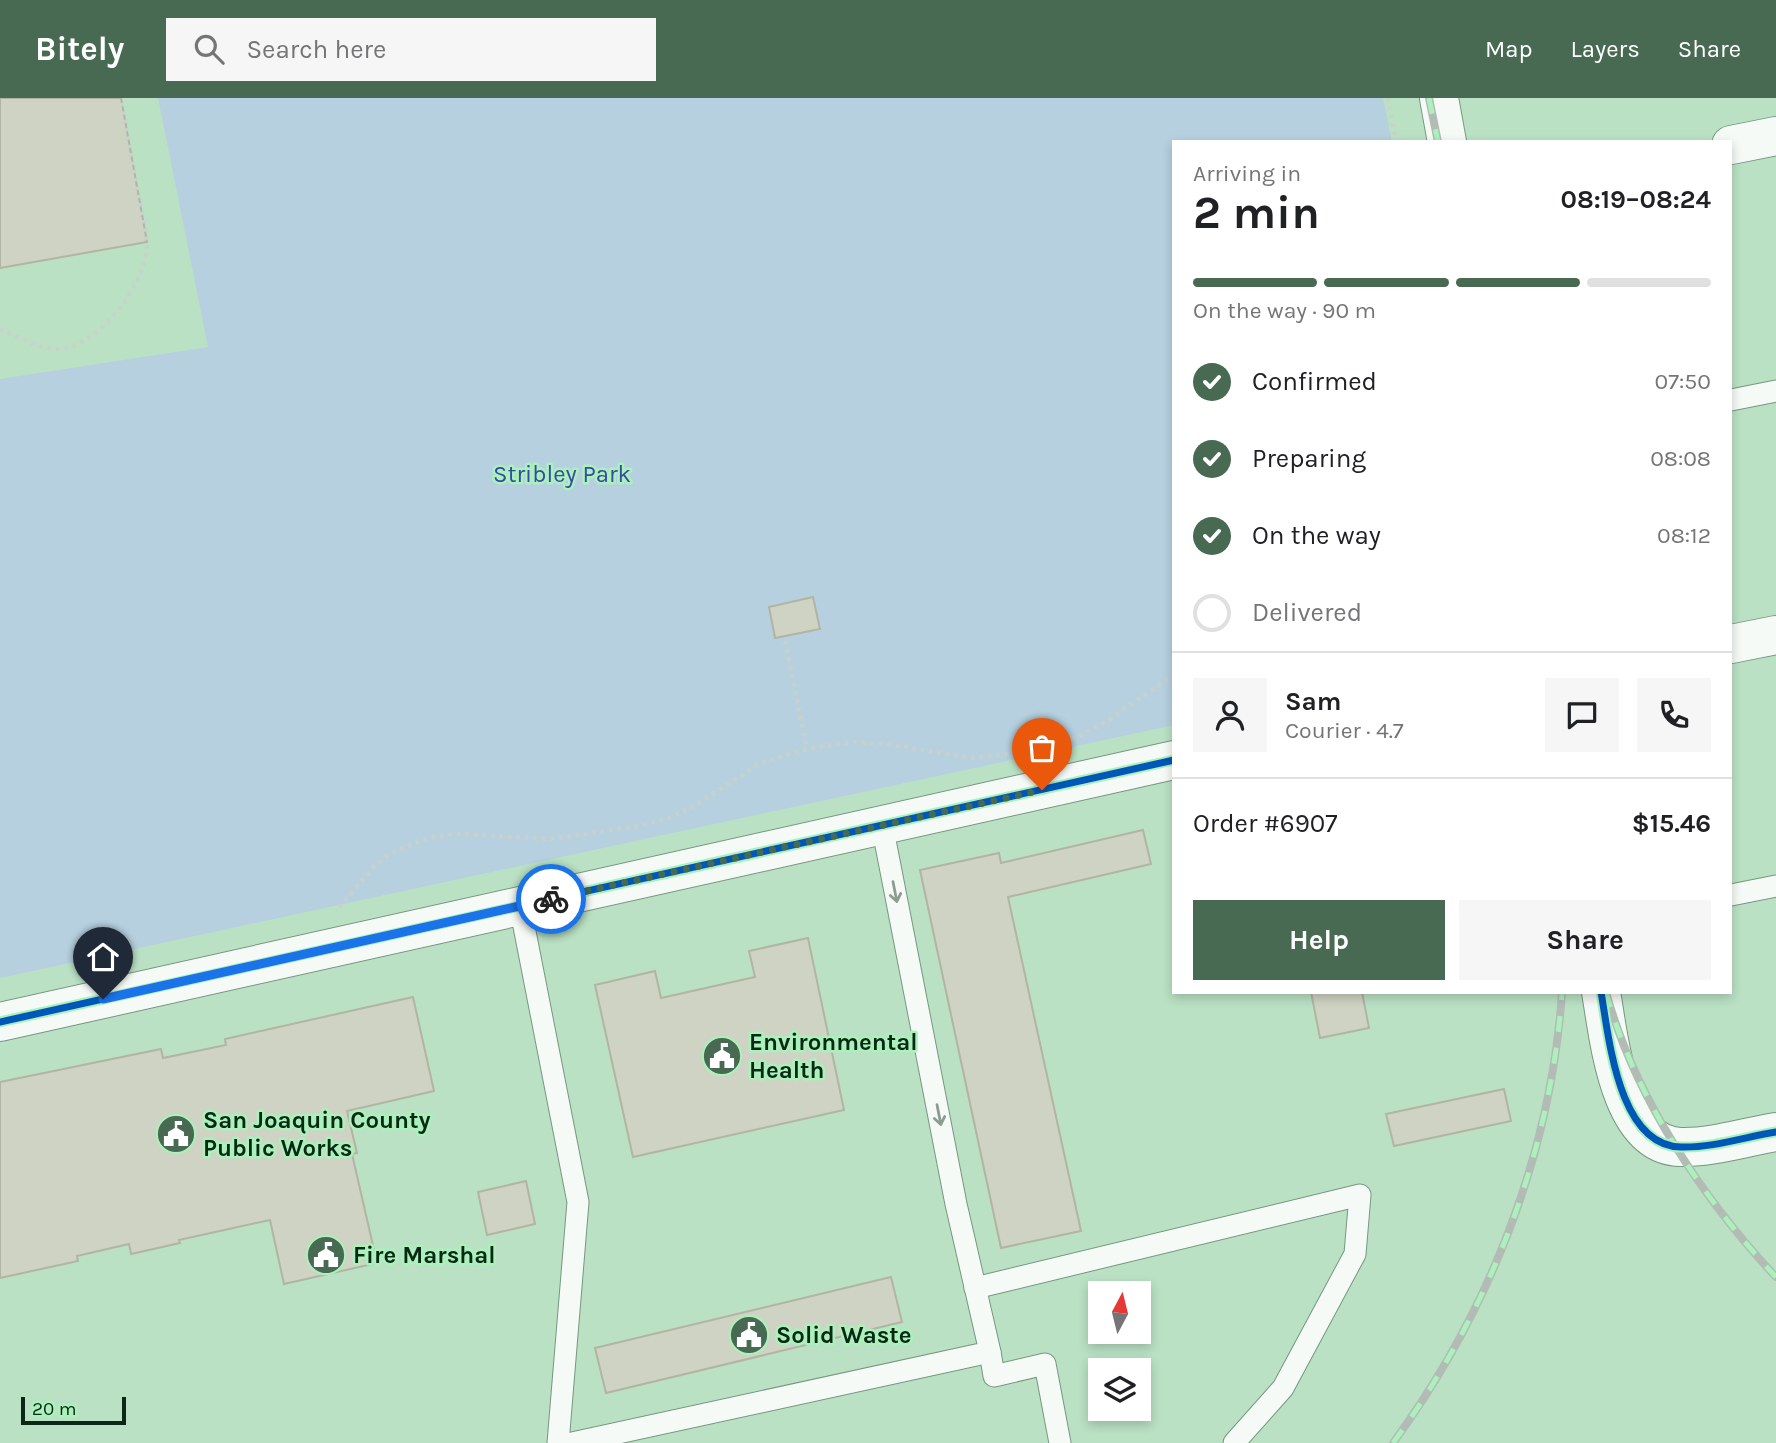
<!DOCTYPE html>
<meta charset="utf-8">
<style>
body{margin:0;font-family:Karla,sans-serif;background:#f6f6f6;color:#202124;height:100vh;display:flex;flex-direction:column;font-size:26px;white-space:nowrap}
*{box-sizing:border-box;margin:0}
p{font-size:23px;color:#757577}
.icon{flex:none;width:38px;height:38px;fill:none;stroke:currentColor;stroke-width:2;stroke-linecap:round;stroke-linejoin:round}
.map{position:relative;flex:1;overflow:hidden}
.side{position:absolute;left:1172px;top:42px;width:560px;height:854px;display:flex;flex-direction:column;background:#fff;border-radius:0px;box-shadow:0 4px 10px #0003}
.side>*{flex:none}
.needle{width:46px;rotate:7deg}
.tools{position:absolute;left:1088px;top:1183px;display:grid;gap:14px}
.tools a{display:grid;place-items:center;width:63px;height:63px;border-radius:0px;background:#fff;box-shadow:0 4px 10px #0003;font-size:35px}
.scale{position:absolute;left:21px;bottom:18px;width:105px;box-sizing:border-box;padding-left:7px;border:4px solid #0b2815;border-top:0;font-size:19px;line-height:24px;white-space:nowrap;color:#0b2815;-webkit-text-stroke:5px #aaf1bc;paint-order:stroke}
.pin{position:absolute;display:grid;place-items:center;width:60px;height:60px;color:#fff;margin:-72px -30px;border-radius:50% 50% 50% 0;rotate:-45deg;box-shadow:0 0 7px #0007}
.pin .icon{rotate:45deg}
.courier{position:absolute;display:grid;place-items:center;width:70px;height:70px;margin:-35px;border:5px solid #1a73e8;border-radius:50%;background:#fff;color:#222;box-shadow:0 2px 9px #0007}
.headline em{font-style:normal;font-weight:700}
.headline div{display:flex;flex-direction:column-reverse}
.headline{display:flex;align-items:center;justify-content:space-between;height:119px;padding:0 21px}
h1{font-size:46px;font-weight:700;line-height:52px}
.bar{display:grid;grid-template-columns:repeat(4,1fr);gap:10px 7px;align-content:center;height:84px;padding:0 21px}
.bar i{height:9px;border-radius:5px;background:#e0e0e0}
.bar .current{background:#486952}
.bar p{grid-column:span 4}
.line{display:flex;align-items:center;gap:18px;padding:0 21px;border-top:2px solid #e0e0e0}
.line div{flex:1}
.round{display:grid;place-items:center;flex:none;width:74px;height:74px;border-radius:0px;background:#f6f6f6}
ol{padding:0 21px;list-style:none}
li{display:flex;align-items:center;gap:21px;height:77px}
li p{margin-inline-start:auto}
li .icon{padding:7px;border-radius:50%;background:#486952;color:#fff;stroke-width:4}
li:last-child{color:#757577}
li i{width:38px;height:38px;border:4px solid #e0e0e0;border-radius:50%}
.button{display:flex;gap:14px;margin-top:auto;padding:14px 21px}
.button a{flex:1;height:80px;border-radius:0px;background:#486952;color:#fff;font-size:28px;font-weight:700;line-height:80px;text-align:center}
.button a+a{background:#f6f6f6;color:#202124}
header{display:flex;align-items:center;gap:42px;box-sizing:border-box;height:98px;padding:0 35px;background:#486952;color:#fff}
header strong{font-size:33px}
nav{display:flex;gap:38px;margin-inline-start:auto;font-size:24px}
.search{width:490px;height:63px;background:#f6f6f6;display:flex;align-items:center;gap:18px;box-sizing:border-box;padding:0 24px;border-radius:0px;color:#757577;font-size:26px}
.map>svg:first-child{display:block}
.green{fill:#b6d0df}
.building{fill:#ced3c3;stroke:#b2b4a4;stroke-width:2}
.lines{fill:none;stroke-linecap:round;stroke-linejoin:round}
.service-casing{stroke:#779781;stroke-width:23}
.minor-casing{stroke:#779781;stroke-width:40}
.path{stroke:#c7d3ca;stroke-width:4.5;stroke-dasharray:3.5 5;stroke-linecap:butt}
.service{stroke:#f5faf6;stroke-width:21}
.minor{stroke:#f5faf6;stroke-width:38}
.rail-casing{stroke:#b2bcb5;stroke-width:8}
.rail{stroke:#aaf1bc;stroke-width:5;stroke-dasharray:16;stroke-linecap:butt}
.cycleway-casing{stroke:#aaf1bc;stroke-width:11}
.cycleway{stroke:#0057b8;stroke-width:7}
.oneway{stroke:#8c9c91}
.done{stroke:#486952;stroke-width:7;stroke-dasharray:0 12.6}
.route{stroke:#1a73e8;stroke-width:9}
.labels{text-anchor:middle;stroke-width:5;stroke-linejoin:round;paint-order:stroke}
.park-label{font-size:24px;fill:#3a49a5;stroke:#aaf1bc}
.poi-label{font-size:24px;font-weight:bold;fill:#0b2815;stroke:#aaf1bc;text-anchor:start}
</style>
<header>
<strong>Bitely</strong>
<div class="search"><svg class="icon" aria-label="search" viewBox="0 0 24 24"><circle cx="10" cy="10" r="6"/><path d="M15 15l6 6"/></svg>Search here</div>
<nav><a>Map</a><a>Layers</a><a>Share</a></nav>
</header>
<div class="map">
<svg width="1776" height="1345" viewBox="0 0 1776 1345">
<rect width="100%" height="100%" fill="#bae1c4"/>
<path class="green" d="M 158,0 L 1383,0 L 1392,44 L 1174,44 L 1174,627 L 0,880 L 0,281 L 208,249 Z"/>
<g class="building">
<path d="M 0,0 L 121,0 L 147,144 L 0,170 Z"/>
<path d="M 813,499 L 820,531 L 775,540 L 769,509 Z"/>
<path d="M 1143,732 L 1151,766 L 1008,799 L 1081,1133 L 1001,1150 L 920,772 L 999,755 L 1001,765 Z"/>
<path d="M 808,840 L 844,1012 L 633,1059 L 595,887 L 655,873 L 661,900 L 755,879 L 749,853 Z"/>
<path d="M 1311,894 L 1362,894 L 1369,930 L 1320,940 Z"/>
<path d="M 413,899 L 434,993 L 347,1013 L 357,1055 L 352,1056 L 377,1165 L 284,1186 L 270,1122 L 179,1142 L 180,1145 L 131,1156 L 129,1146 L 77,1158 L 78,1163 L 0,1180 L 0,984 L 161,951 L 163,960 L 226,947 L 225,941 Z"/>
<path d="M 1504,991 L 1511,1023 L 1394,1048 L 1386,1016 Z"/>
<path d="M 526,1083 L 535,1126 L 487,1137 L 478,1094 Z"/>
<path d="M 891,1179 L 902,1224 L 606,1295 L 595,1250 Z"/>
</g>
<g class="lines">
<g class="service-casing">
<g id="service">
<path d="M 1731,302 L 1776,293"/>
<path d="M 1731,797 L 1776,788"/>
<path d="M 520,808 L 578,1104 L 558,1345"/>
<path d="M 975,1190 L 1360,1097 L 1355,1156 L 1283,1290 L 1234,1345"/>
<path d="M 990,1254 L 994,1278 L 1045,1266 L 1060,1345"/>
<path d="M 572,1345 L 990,1254 L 956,1106 L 882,727"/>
</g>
</g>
<g class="minor-casing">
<g id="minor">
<path d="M 1439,0 L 1447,44"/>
<path d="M 1731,47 L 1776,38"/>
<path d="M 1731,546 L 1776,537"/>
<path d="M 1601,894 C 1609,939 1618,1048 1681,1049 C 1712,1050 1745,1039 1776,1034"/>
<path d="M 0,924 L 1174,662"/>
</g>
</g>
<g class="path">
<path d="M 1388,0 L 1396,44"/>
<path d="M 0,231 C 17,238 37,250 56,251 C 97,252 150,182 147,143 C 146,128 141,111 138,96 C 132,64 126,32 121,0"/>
<path d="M 785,543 L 807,651"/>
<path d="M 339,809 L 372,771 L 389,756 L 430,739 L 460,736 L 549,741 L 639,728 L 672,719 L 696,707 L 760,665 L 807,651 L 851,644 L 887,646 L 972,660 L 1008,656 L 1079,638 L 1107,623 L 1174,577"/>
</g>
<use href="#service" class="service"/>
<use href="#minor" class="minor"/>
<g class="rail-casing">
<g id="rail">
<path d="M 1429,0 L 1438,44"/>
<path d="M 1606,894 C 1634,998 1703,1101 1776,1179"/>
<path d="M 1393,1345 C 1489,1214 1551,1057 1562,894"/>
</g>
</g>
<use href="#rail" class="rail"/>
<g class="cycleway-casing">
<g id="cycleway">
<path d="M 1601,894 C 1609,939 1618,1048 1681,1049 C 1712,1050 1745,1039 1776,1034"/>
<path d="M 0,924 L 1174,662"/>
</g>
</g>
<use href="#cycleway" class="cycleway"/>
</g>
<defs><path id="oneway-shaft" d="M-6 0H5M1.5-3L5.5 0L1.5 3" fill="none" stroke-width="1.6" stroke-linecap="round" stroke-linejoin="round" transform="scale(1.75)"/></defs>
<g class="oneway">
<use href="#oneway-shaft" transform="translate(895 794) rotate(79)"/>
<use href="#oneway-shaft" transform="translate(939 1017) rotate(79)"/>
</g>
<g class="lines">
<path class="done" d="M 551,801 L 1042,692"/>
<path class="route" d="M 103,901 L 551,801"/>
</g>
<defs>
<g id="civic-disc" transform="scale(2.0125)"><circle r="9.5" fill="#486952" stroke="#aaf1bc"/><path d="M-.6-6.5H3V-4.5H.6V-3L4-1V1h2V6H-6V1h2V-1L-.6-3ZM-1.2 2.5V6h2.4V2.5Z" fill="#fff"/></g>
</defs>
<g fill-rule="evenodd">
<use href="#civic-disc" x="722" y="958"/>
<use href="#civic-disc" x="176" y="1036"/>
<use href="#civic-disc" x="326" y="1157"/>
<use href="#civic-disc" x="749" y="1237"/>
</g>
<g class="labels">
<g class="park-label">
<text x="562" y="384">Stribley Park</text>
</g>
<g class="poi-label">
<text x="749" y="952">Environmental<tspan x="749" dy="28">Health</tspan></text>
<text x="203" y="1030">San Joaquin County<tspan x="203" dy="28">Public Works</tspan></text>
<text x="353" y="1165">Fire Marshal</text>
<text x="776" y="1245">Solid Waste</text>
</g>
</g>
</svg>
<div class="tools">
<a><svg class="needle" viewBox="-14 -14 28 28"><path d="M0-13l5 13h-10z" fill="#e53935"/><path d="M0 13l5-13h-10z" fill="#757577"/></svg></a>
<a><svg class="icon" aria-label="layers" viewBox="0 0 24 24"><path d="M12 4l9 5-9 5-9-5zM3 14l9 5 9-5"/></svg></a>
</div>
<div class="scale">20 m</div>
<div class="pin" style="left:1042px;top:692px;background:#ea580c"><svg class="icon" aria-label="bag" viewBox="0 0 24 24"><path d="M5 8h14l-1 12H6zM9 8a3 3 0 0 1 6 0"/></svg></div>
<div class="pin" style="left:103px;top:901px;background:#1f2937"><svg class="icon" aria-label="home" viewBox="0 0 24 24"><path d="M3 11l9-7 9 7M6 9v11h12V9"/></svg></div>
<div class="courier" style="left:551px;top:801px"><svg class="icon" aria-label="bike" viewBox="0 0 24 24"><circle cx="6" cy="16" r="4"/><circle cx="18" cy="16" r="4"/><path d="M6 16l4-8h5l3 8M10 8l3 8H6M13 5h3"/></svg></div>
<section class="side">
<div class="headline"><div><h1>2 min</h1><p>Arriving in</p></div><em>08:19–08:24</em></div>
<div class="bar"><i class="current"></i><i class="current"></i><i class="current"></i><i></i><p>On the way · 90 m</p></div>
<ol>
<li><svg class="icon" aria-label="check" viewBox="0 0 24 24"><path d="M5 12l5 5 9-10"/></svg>Confirmed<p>07:50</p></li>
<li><svg class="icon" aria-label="check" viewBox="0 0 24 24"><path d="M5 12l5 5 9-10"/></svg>Preparing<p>08:08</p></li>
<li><svg class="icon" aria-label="check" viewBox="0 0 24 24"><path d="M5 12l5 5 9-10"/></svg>On the way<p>08:12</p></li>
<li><i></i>Delivered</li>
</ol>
<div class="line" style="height:126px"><a class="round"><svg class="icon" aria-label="person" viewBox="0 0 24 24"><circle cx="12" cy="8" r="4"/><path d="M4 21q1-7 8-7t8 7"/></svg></a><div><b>Sam</b><p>Courier · 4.7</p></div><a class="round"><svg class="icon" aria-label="chat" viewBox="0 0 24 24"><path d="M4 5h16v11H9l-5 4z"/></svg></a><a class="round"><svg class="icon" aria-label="phone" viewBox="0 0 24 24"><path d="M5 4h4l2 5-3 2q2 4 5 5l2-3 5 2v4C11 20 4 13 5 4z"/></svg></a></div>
<div class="line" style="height:91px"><div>Order #6907</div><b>$15.46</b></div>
<div class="button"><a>Help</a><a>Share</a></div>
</section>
</div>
